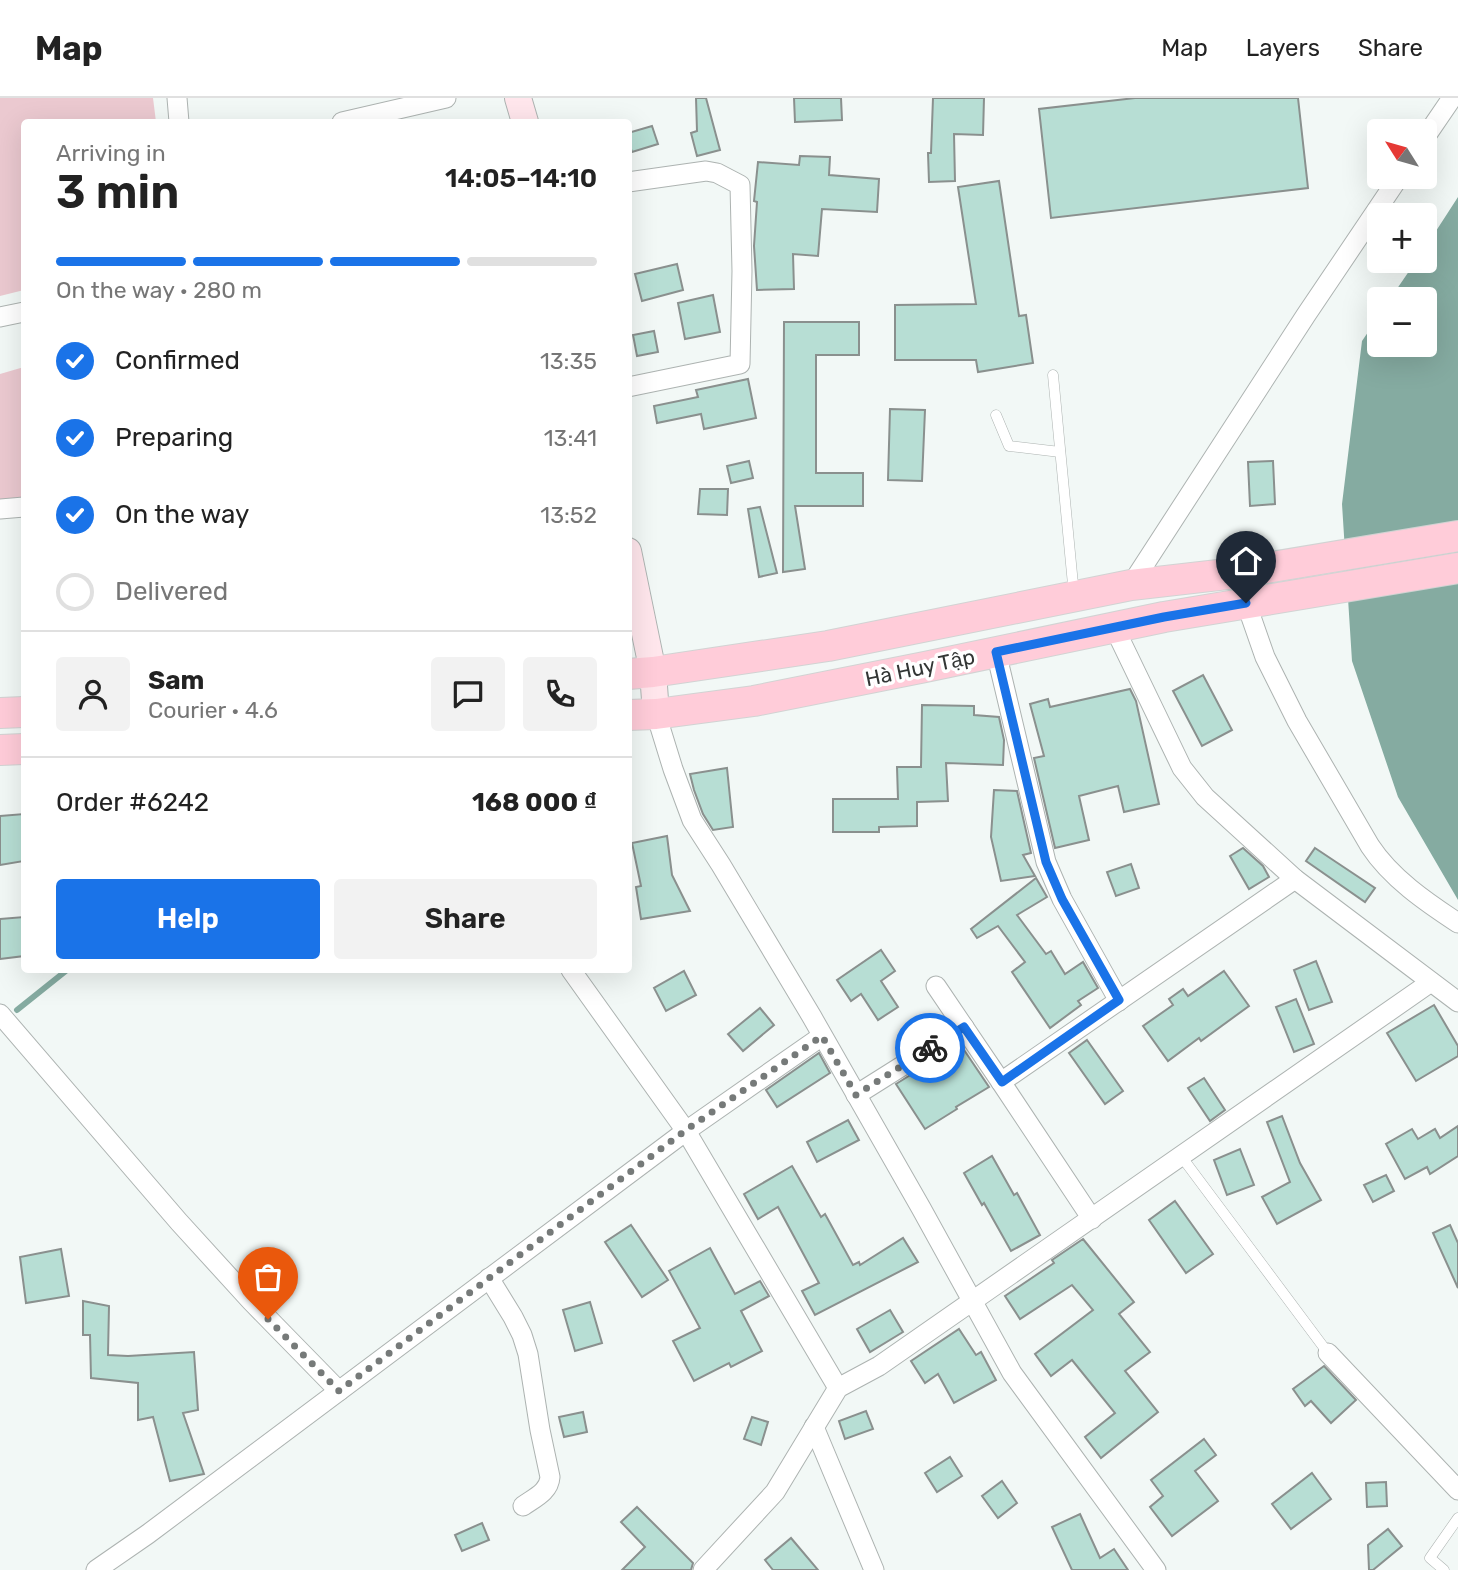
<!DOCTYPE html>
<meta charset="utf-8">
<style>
body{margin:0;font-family:Rubik,sans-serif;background:#f2f2f2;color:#222;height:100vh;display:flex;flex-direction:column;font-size:26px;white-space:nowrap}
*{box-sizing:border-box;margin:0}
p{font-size:23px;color:#767676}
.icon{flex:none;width:38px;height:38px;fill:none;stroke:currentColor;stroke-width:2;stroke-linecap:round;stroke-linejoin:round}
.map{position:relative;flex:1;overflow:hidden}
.drawer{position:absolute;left:21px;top:21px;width:611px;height:854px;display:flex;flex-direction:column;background:#fff;border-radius:7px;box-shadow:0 7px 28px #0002}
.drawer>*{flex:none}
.needle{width:46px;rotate:307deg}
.buttons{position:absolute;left:1367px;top:21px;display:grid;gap:14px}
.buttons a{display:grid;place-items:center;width:70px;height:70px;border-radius:7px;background:#fff;box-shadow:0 7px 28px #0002;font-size:35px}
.pin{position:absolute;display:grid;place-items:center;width:60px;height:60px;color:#fff;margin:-72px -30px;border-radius:50% 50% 50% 0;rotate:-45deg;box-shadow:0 0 7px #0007}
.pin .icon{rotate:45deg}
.courier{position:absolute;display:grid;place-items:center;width:70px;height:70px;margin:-35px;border:5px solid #1a73e8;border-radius:50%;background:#fff;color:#222;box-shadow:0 2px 9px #0007}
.headline em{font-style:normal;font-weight:600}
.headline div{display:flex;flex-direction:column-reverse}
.headline{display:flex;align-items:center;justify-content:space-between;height:119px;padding:0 35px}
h1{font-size:46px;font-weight:600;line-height:52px}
.bar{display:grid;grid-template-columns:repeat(4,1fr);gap:10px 7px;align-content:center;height:84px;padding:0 35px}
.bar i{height:9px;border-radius:5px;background:#e0e0e0}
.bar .current{background:#1a73e8}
.bar p{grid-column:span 4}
.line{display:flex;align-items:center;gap:18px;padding:0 35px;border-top:2px solid #e0e0e0}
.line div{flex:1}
.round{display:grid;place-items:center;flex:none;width:74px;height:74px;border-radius:7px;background:#f2f2f2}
ol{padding:0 35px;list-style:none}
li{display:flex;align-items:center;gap:21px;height:77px}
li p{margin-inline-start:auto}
li .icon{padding:7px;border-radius:50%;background:#1a73e8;color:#fff;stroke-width:4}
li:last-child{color:#767676}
li i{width:38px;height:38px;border:4px solid #e0e0e0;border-radius:50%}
.cta{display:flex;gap:14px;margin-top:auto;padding:14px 35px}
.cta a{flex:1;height:80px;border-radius:7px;background:#1a73e8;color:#fff;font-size:28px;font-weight:600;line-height:80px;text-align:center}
.cta a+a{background:#f2f2f2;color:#222}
header{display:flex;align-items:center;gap:42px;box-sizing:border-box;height:98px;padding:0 35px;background:#fff;border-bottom:2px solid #e0e0e0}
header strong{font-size:33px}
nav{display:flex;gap:38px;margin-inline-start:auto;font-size:24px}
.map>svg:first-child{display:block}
.green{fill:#ebc9d0}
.water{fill:#85aba1}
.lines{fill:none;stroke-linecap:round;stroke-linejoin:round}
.stream{stroke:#85aba1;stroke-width:6}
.building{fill:#b7ded4;stroke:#8a908e;stroke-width:2}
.lane-casing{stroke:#adb3b1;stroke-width:11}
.street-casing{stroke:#adb3b1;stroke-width:21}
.secondary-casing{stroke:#adb3b1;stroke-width:28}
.primary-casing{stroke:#d2d3d3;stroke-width:32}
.lane{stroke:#fff;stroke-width:10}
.street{stroke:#fff;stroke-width:19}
.secondary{stroke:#ffe6ec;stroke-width:26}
.primary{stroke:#ffccd9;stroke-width:30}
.done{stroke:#767a79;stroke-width:7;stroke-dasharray:0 12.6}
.route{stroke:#1a73e8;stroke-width:9}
.labels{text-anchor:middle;stroke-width:7;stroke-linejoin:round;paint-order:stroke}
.street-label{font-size:21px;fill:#333635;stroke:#fff}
</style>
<header>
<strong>Map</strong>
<nav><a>Map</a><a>Layers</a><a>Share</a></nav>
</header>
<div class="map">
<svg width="1458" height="1472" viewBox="0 0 1458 1472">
<rect width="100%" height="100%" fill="#f2f8f6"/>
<g class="green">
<path d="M 0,0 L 153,0 L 156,24 L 24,24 L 24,192 L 0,198 Z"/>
<path d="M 24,269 L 24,406 L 0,408 L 0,276 Z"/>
</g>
<path class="water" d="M 1458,99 L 1458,802 L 1398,699 L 1352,563 L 1342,406 L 1362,243 L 1379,218 L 1379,247 L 1424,247 L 1424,201 L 1390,201 L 1416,163 L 1424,163 L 1425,150 Z"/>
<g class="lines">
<path class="stream" d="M 17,912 L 67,872"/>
</g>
<g class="building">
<path d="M 696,0 L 706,0 L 720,52 L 697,58 L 691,35 L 697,33 Z"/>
<path d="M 794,0 L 841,0 L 842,22 L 795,24 Z"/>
<path d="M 933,0 L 984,0 L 983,37 L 954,36 L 955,83 L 929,84 L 928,55 L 931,55 Z"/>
<path d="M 1135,0 L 1298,0 L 1308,90 L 1051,120 L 1039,11 Z"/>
<path d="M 652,28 L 658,46 L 632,54 L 628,42 L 628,35 Z"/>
<path d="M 800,58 L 830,59 L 829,77 L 879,81 L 877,114 L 822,111 L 818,158 L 793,156 L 794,191 L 757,192 L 754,148 L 757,104 L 754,103 L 758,64 L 799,67 Z"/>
<path d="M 999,83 L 1019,218 L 1026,217 L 1033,265 L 978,274 L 976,262 L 895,262 L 895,207 L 976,206 L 958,89 Z"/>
<path d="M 677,166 L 683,192 L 642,203 L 635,176 Z"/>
<path d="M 713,197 L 720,234 L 685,241 L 678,205 Z"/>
<path d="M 784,224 L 859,224 L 859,257 L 816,257 L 816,375 L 863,375 L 863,408 L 795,408 L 805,471 L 783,474 Z"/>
<path d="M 654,233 L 658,254 L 637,258 L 633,237 Z"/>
<path d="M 748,281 L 756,320 L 704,331 L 701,316 L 657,325 L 654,308 L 698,299 L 696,292 Z"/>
<path d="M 890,311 L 925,312 L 922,383 L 888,382 Z"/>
<path d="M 749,363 L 753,380 L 731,385 L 727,368 Z"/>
<path d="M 1273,363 L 1275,406 L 1250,408 L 1248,364 Z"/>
<path d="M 700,391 L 728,391 L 727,417 L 698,416 Z"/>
<path d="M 760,409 L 777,475 L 759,479 L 748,411 Z"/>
<path d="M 1203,577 L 1232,632 L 1202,648 L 1173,593 Z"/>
<path d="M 1130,591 L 1136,603 L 1159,706 L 1124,714 L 1118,688 L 1079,698 L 1089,742 L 1055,750 L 1034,660 L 1044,658 L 1030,606 L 1048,601 L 1050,609 Z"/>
<path d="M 922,607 L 974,608 L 974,617 L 999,619 L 1004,642 L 1003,667 L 946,665 L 948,703 L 917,704 L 917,728 L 879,729 L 879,734 L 833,734 L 833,701 L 898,701 L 897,669 L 921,669 Z"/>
<path d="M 727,670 L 733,729 L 713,732 L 703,716 L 694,692 L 690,676 Z"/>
<path d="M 994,692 L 1017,693 L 1031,755 L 1023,757 L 1035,778 L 1001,783 L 991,739 Z"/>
<path d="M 24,716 L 24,763 L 0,767 L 0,718 Z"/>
<path d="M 667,738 L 672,777 L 690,813 L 641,821 L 636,789 L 641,788 L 632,745 Z"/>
<path d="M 1243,750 L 1263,768 L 1269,779 L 1249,791 L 1230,758 Z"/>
<path d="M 1315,750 L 1375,790 L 1365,804 L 1306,763 Z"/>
<path d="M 1131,766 L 1139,790 L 1116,798 L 1107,774 Z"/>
<path d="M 1036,780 L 1047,799 L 1017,817 L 1046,856 L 1051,853 L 1065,876 L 1083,864 L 1098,890 L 1078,903 L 1081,907 L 1050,930 L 1012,874 L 1025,864 L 998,828 L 977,840 L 971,831 Z"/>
<path d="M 24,819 L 24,858 L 0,861 L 0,821 Z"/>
<path d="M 881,852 L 895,873 L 881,883 L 898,909 L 878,922 L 861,896 L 851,903 L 837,882 Z"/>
<path d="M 1316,863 L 1332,904 L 1309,912 L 1294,872 Z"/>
<path d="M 684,873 L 696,897 L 666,913 L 654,890 Z"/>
<path d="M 1224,873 L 1249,908 L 1201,943 L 1199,940 L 1168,963 L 1143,928 L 1173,907 L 1169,901 L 1183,891 L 1188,898 Z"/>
<path d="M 1296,901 L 1314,946 L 1294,954 L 1276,909 Z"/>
<path d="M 1434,907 L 1458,948 L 1458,958 L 1416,983 L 1387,935 Z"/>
<path d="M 760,910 L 774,927 L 743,953 L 728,936 Z"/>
<path d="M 1087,942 L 1123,993 L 1105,1006 L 1069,955 Z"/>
<path d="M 960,946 L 989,989 L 956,1009 L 957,1011 L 925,1031 L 896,986 Z"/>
<path d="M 819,955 L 830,975 L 777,1009 L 766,992 Z"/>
<path d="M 1204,980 L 1225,1012 L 1210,1023 L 1188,990 Z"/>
<path d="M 1282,1018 L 1300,1065 L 1321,1102 L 1277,1126 L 1262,1099 L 1290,1084 L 1267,1024 Z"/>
<path d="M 848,1022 L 859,1042 L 817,1064 L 807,1044 Z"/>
<path d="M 1458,1028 L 1458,1058 L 1430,1076 L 1427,1069 L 1405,1081 L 1386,1046 L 1412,1031 L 1418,1041 L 1435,1031 L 1440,1040 Z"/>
<path d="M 1240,1051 L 1254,1087 L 1227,1097 L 1214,1062 Z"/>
<path d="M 992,1058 L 1014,1097 L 1017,1095 L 1040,1137 L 1011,1153 L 984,1105 L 982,1107 L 964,1075 Z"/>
<path d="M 792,1068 L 821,1119 L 825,1116 L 853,1167 L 859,1164 L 860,1167 L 903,1140 L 918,1164 L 815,1217 L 802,1193 L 819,1185 L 778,1109 L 758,1121 L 744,1096 Z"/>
<path d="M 1386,1077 L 1394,1093 L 1373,1104 L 1364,1087 Z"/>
<path d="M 1175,1103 L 1213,1156 L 1186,1175 L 1149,1122 Z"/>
<path d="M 631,1127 L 668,1182 L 642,1199 L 605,1144 Z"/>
<path d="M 1450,1127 L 1458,1145 L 1458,1190 L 1433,1135 Z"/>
<path d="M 1083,1141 L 1134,1204 L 1119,1216 L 1150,1254 L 1125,1273 L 1158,1314 L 1101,1360 L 1085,1339 L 1115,1315 L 1072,1262 L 1051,1278 L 1035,1256 L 1093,1212 L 1072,1187 L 1020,1221 L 1005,1198 L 1054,1165 L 1052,1162 Z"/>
<path d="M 710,1150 L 735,1196 L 760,1183 L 769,1198 L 741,1213 L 762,1253 L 731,1269 L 729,1265 L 694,1283 L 673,1243 L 700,1230 L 669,1173 Z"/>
<path d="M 61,1151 L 69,1198 L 26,1205 L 20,1159 Z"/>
<path d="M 83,1203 L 109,1208 L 108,1257 L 128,1258 L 194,1254 L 198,1312 L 183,1315 L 204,1376 L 170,1383 L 153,1319 L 138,1322 L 138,1285 L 91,1280 L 90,1237 L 83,1237 Z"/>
<path d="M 590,1204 L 602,1245 L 575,1253 L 563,1212 Z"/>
<path d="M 890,1212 L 903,1234 L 870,1254 L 857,1231 Z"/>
<path d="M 959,1231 L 976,1257 L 981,1254 L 996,1282 L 954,1305 L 938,1276 L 925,1285 L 911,1263 Z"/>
<path d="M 1324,1268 L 1356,1302 L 1331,1325 L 1311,1303 L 1305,1308 L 1293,1291 Z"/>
<path d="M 866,1313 L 873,1331 L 845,1341 L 839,1323 Z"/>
<path d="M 583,1314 L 587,1334 L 564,1339 L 559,1319 Z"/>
<path d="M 752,1319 L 768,1324 L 761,1347 L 744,1341 Z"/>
<path d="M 1204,1341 L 1216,1357 L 1195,1373 L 1218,1403 L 1172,1438 L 1150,1409 L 1163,1398 L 1151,1382 Z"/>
<path d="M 950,1359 L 962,1378 L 937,1394 L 925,1375 Z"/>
<path d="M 1312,1375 L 1331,1401 L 1291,1431 L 1272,1406 Z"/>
<path d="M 1002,1383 L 1017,1405 L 998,1420 L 982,1398 Z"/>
<path d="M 1386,1384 L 1387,1408 L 1367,1409 L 1366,1385 Z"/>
<path d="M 637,1409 L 693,1465 L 691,1472 L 622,1472 L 645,1449 L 621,1424 Z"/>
<path d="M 1080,1416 L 1100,1460 L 1114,1451 L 1128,1472 L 1072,1472 L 1052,1429 Z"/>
<path d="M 482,1425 L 489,1442 L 462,1453 L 455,1437 Z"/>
<path d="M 1388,1431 L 1402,1448 L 1373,1472 L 1369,1472 L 1368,1447 Z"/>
<path d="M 791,1440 L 818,1472 L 773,1472 L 765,1462 Z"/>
</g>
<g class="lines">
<g class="lane-casing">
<g id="lane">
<path d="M 1053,277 L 1074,497"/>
<path d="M 996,317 L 1009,348 L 1060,354"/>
<path d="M 1181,1058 L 1328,1255"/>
<path d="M 1444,1472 L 1430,1460 L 1458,1420"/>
</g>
</g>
<g class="street-casing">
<g id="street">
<path d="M 177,0 L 179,24"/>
<path d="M 342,24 L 446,0"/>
<path d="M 1424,41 L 1452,0"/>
<path d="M 628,84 L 706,73 L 717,75 L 740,87 L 742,173 L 740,266 L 628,289"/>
<path d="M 0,219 L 24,214"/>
<path d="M 0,411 L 24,409"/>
<path d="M 1131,487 L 1306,217 L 1399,79"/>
<path d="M 1243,496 L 1265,559 L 1297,623 L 1370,748 C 1391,780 1426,804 1458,825"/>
<path d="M 1114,529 L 1182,670 L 1205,699 L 1295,781 L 1458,904"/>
<path d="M 996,554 L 1046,764 L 1062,801 L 1119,903"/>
<path d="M 656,616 L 673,671 L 692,722 L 721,767 L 812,919 L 921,1110 L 1012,1275 L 1156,1472"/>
<path d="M 571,872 L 686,1033 L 838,1290"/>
<path d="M 936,888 L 1001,984 L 1092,1121"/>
<path d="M 0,916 L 179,1124 L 251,1203 L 339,1293"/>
<path d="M 1001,984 L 1295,781"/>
<path d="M 856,997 L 964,929"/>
<path d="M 489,1180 L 513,1219 L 522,1237 L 528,1256 L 540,1332 L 550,1379 C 549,1394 534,1400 523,1408"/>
<path d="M 1328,1255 L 1458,1392"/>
<path d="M 814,1329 L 874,1472"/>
<path d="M 96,1472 L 148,1436 L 686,1033 L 822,938"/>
<path d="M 703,1472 L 775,1394 L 838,1290 L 879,1268 L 1431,884"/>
</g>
</g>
<g class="secondary-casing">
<g id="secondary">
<path d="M 518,0 L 525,24"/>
<path d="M 628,453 L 653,574 L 656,616"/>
</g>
</g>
<g class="primary-casing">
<g id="primary">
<path d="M 628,576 L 653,574 L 828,548 L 1131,487 L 1236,475 L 1458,438"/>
<path d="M 0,615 L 24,614"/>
<path d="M 628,617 L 656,616 L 754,603 L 925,569 L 1164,519 L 1458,470"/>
<path d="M 0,652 L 24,651"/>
</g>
</g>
<use href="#lane" class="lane"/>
<use href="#street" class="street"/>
<use href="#secondary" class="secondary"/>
<use href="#primary" class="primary"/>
</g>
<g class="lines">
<path class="done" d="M 268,1221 L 339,1293 L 686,1032 L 822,938 L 856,997 L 930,950"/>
<path class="route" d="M 930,950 L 964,929 L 1002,984 L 1119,902 L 1062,801 L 1046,764 L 996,554 L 1164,519 L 1246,505"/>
</g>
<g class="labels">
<g class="street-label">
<text transform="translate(920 570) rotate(-12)" y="7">Hà Huy Tập</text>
</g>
</g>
</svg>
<div class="buttons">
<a><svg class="needle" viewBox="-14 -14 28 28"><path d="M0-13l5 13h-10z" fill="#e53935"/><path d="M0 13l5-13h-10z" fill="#767676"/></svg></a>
<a>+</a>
<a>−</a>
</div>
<div class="pin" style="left:268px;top:1221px;background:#ea580c"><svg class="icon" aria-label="bag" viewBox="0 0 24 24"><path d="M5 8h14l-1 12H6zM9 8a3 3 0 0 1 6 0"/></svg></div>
<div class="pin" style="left:1246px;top:505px;background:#1f2937"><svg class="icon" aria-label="home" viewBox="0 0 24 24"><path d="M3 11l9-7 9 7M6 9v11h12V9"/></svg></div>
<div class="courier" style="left:930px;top:950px"><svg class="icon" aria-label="bike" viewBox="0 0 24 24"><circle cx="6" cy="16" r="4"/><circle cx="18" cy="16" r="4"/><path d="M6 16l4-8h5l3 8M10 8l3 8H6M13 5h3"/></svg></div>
<section class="drawer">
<div class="headline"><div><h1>3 min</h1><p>Arriving in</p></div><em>14:05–14:10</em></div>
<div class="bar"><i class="current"></i><i class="current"></i><i class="current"></i><i></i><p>On the way · 280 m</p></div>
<ol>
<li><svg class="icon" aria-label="check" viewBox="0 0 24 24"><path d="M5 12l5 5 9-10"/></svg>Confirmed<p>13:35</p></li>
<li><svg class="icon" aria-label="check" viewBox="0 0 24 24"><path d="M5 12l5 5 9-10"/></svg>Preparing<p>13:41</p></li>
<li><svg class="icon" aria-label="check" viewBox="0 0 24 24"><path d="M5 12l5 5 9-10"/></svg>On the way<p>13:52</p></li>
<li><i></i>Delivered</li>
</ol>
<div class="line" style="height:126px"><a class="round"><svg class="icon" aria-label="person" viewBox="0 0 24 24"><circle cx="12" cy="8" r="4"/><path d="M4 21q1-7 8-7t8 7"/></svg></a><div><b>Sam</b><p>Courier · 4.6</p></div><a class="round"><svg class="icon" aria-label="chat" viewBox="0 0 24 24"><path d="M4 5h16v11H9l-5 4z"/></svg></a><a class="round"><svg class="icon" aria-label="phone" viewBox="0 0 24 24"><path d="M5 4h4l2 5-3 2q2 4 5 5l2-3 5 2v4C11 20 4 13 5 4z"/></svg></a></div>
<div class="line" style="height:91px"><div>Order #6242</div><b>168 000 ₫</b></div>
<div class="cta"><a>Help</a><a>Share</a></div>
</section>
</div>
